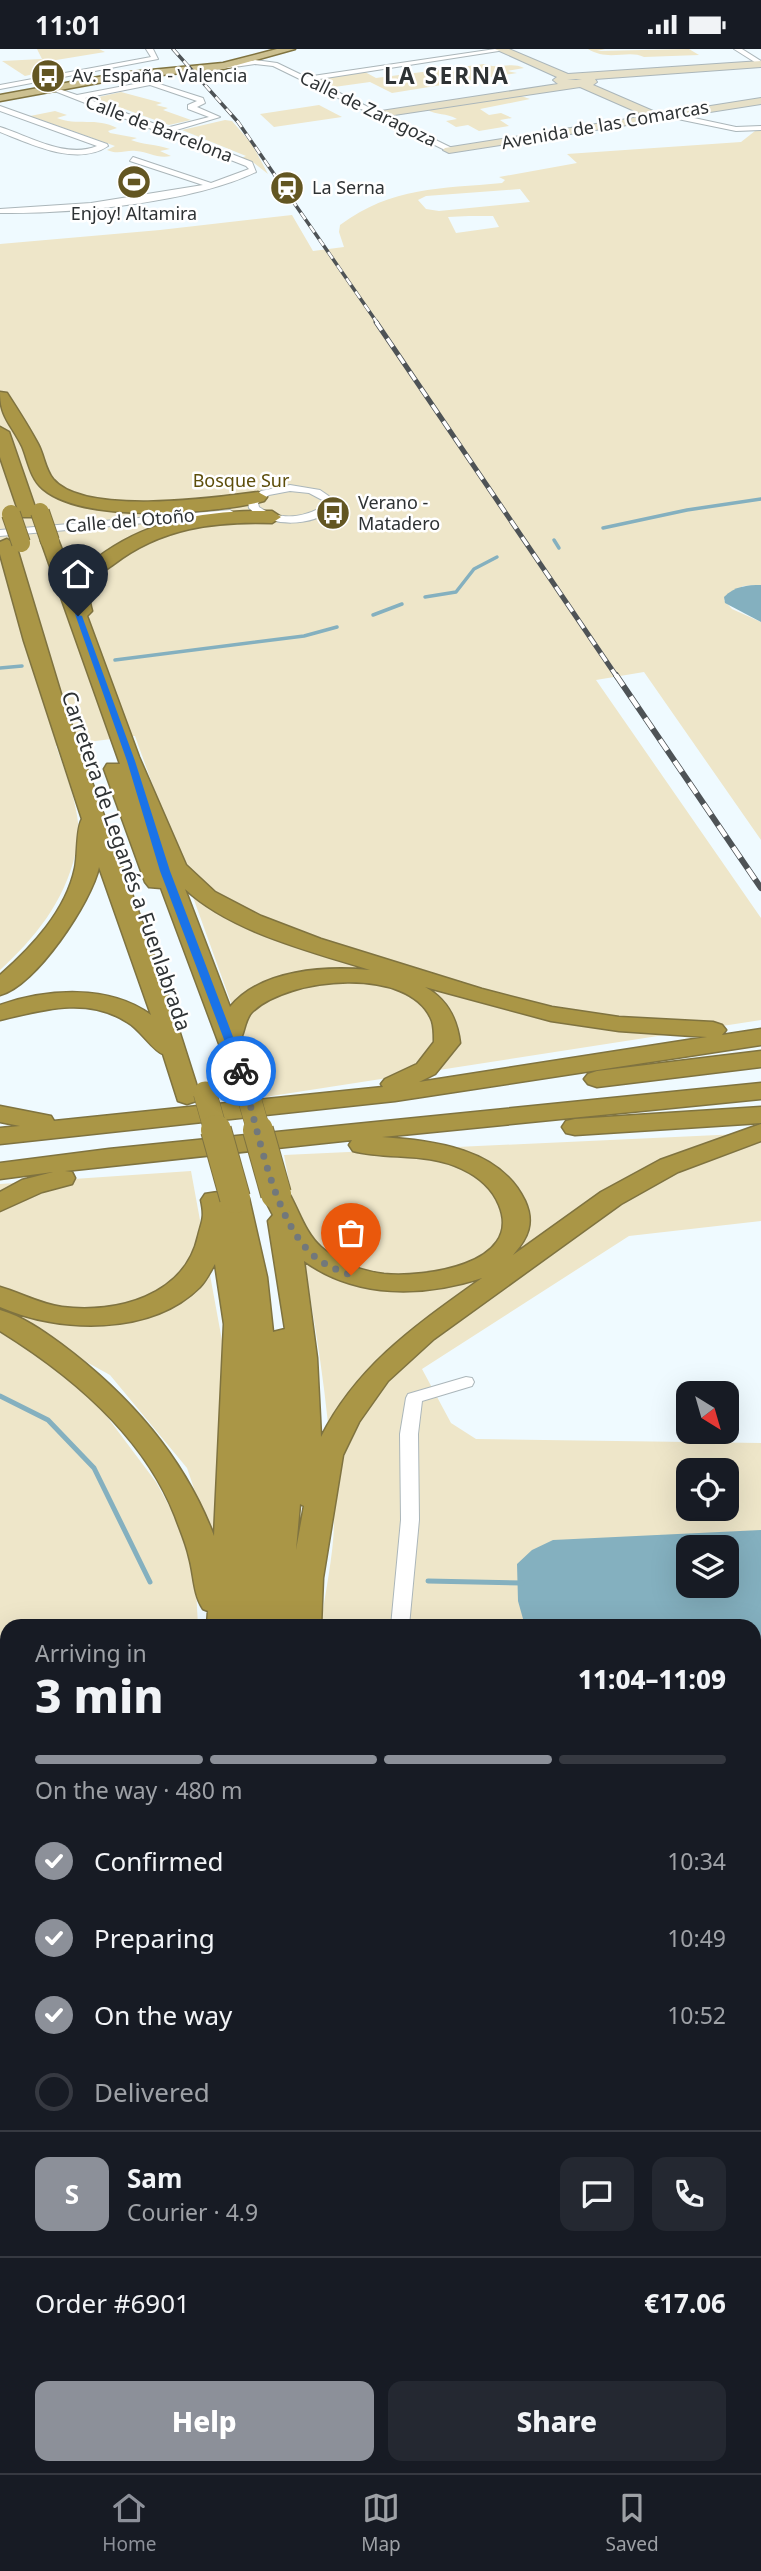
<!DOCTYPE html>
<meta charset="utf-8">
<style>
body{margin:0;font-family:"Noto Sans",sans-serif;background:#242831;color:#f1f3f6;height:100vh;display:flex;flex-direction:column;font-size:26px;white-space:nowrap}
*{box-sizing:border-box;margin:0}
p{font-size:23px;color:#9ea1a6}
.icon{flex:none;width:38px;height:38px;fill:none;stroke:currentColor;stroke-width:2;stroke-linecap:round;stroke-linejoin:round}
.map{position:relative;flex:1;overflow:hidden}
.drawer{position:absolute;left:0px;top:1570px;width:761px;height:856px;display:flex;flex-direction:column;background:#171b24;border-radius:21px 21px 0 0;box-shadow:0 7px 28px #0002}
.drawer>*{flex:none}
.needle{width:46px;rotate:143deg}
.fabs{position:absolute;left:676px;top:1332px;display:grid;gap:14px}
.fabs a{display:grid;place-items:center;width:63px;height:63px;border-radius:14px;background:#171b24;box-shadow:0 7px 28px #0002;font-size:35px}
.pin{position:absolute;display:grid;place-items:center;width:60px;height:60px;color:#fff;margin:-72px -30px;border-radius:50% 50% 50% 0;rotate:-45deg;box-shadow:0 0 7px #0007}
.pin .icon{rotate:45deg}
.courier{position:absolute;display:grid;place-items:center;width:70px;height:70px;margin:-35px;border:5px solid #1a73e8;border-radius:50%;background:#fff;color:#222;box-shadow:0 2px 9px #0007}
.summary em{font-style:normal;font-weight:800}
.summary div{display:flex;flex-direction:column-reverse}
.summary{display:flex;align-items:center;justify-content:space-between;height:119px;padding:0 35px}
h1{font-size:46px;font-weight:800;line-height:52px}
.bar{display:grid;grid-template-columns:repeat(4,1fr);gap:10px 7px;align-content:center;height:84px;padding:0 35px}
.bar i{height:9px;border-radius:5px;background:#363941}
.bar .current{background:#8c9099}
.bar p{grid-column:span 4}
.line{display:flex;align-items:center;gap:18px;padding:0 35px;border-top:2px solid #363941}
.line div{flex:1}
.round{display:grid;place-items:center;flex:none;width:74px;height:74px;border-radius:14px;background:#242831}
ol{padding:0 35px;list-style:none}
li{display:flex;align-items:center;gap:21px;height:77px}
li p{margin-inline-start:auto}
li .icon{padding:7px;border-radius:50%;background:#8c9099;color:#fff;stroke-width:4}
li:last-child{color:#9ea1a6}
li i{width:38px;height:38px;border:4px solid #363941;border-radius:50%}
.button{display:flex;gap:14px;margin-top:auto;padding:14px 35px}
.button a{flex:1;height:80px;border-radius:14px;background:#8c9099;color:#fff;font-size:28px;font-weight:800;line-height:80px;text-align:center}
.button a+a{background:#242831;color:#f1f3f6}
.status{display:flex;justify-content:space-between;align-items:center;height:49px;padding:0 35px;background:#171b24;direction:ltr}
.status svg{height:19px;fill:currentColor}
.tabs{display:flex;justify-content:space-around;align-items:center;height:98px;border-top:2px solid #363941;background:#171b24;font-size:19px;color:#9ea1a6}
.tabs a{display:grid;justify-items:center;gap:4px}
.tabs .current{color:#8c9099}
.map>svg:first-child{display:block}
.green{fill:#eee6c9;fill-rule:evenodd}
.water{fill:#84b0bf;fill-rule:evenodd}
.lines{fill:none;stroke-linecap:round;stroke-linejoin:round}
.stream-far1{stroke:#84b0bf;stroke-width:3.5}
.stream{stroke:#84b0bf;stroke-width:5}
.street-casing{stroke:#abb6ba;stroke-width:2}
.secondary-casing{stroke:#abb6ba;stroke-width:2}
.primary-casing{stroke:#7f7340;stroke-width:3}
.highway-casing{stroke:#7f7340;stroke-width:3}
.street{fill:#fff;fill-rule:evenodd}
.secondary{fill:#e6e0c8;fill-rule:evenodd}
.primary{fill:#ccc090;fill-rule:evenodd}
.highway{fill:#aa9646;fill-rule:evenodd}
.rail-far2-casing{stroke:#4e5356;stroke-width:3.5}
.rail-far1-casing{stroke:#4e5356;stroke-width:5}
.rail-casing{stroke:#4e5356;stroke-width:6}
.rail-far2{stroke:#fff;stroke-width:2.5;stroke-dasharray:8;stroke-linecap:butt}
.rail-far1{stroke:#fff;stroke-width:3.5;stroke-dasharray:10;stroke-linecap:butt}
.rail{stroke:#fff;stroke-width:4.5;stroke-dasharray:13;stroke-linecap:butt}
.highway-bridge-far2-casing{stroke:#7f7340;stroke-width:20;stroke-linecap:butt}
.highway-bridge-far1-casing{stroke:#7f7340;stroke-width:24;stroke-linecap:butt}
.highway-bridge-casing{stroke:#7f7340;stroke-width:32;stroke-linecap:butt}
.highway-bridge-far2{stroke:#aa9646;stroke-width:18}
.highway-bridge-far1{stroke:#aa9646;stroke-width:23}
.highway-bridge{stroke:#aa9646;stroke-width:30}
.route{fill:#1a73e8}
.done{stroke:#72787b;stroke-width:7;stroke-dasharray:0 12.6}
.labels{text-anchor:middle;stroke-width:5;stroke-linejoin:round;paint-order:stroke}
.far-poi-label{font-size:18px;fill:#2e3234;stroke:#fff;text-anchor:start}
.far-street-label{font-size:18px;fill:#2e3234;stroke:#fff}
.far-park-label{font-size:18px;fill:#5d4e0b;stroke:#fff}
.street-label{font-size:21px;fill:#2e3234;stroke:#fff}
.far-district-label{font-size:23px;font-weight:bold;letter-spacing:2px;fill:#2e3234;stroke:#fff}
</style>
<div class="status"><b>11:01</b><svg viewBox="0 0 49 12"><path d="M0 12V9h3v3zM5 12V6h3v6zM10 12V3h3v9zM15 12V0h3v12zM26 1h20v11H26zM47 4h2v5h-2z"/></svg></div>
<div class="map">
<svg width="761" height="2424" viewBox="0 0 761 2424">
<rect width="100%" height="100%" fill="#effaff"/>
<g class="green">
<path d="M 37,0 L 99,0 L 105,3 L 44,13 L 38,20 L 42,23 L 25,27 L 2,12 L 42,10 Z"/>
<path d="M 588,0 L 605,0 L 597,2 L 689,0 L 699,6 L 644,8 C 628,0 609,13 588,0 Z"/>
<path d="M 484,15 C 498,21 511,12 524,19 L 507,22 L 517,24 L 392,44 L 370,33 L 334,38 L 316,30 L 365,23 L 376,29 Z"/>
<path d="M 121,43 L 162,54 L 156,56 L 168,59 L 163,61 L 191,71 L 169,76 L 94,49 Z"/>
<path d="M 521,47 L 530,50 L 480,60 L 489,66 L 501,64 L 512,69 L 500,71 L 509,77 L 479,82 L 468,76 L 456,78 L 446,72 L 457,70 C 446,64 437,66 427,61 Z"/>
<path d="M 319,56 L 342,68 L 274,78 L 260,65 Z"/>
<path d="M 55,62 L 67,66 L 57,69 C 76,77 97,68 117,79 L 108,82 L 110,84 L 137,89 L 131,91 C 143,96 156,95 170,100 L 160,102 L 171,107 C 157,110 150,103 136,102 C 125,101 118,106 107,101 L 115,97 L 30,67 Z"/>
<path d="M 225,71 L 232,72 L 252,95 L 268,125 L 254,114 L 241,109 L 246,107 L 182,81 Z"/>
<path d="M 761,81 L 761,536 L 743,537 L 724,551 L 732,560 L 761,573 L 761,791 L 644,623 L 596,631 L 761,869 L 761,971 L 265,1048 L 135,687 L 56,697 C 66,725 78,755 79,785 C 80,792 77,799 75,806 C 64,853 35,889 0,921 L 0,195 L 160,181 L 292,166 L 313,202 L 344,198 L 339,183 L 340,176 C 393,137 440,140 502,134 L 505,131 L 499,128 L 577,114 L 567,105 L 741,93 L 755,82 ZM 520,140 L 530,153 L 439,162 L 426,160 L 418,151 L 426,147 ZM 469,167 L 493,167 L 499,178 L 456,184 L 448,168 Z"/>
<path d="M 761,1084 L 761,1172 L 629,1187 L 422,1320 L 451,1374 L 476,1390 L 761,1394 L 761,2424 L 578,2424 L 566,2419 L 754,2418 L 754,1577 L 321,1577 C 325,1541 335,1502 334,1465 C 331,1344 306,1224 284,1106 ZM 688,1421 L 726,1421 L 726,1460 L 688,1460 ZM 688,1498 L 726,1498 L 726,1536 L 688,1536 Z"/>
<path d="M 191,1122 L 223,1297 L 216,1504 L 187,1419 L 110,1326 L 0,1265 L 0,1135 Z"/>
<path d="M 0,1281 L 33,1298 L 96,1353 L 156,1433 L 194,1502 L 198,1577 L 7,1577 L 7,2163 L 0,2171 Z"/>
</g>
<g class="water">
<path d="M 761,536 L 761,573 L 725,554 L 724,548 C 735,537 747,536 761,536 Z"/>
<path d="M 761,1481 L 761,1608 L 754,1609 L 754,1577 L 525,1577 L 518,1552 L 517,1515 L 532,1501 L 553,1491 ZM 726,1498 L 726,1536 L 688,1536 L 688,1498 Z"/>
</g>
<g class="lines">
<g class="stream-far1">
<path d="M 603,479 L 687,461 L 761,450"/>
<path d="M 554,491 L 559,499"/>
<path d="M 425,548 L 456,543 L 474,520 L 497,508"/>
<path d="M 373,566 L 402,555"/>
<path d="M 115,611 L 304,587 L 337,578"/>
<path d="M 0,619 L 22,617"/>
</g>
<g class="stream">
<path d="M 0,1347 L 48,1371 L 94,1419 L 150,1533"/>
<path d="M 428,1532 L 522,1534"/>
</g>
<g class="street-casing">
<g id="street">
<path d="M 146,0 L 153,0 L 158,10 L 0,40 L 0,36 L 151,8 Z"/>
<path d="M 495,0 L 505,1 L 313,31 L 452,99 L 449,103 L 273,17 L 255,15 L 214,21 L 210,19 L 255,11 L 277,14 L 306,28 Z"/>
<path d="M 734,0 L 742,0 L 761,12 L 761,17 Z"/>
<path d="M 150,32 L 203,49 L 205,54 L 197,58 L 220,68 L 173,82 L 252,113 L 256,123 C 192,154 72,165 0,164 L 0,160 L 91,154 L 203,136 L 130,112 L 133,108 L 211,134 L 249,120 L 246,117 L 52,41 L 56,39 L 77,46 ZM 150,36 L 197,52 L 188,56 L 188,60 L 209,68 L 166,79 L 85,49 Z"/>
<path d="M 0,57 L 107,95 L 108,97 C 77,118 31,95 0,83 L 0,78 C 29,87 66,110 97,97 L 0,62 Z"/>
<path d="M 666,63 L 736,78 L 761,77 L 761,81 L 736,82 L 663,67 Z"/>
<path d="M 290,436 L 320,441 L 336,452 L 334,459 C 312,478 270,479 249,459 L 248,453 L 261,442 ZM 290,442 L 309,444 L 326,453 L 324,457 C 303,469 280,472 259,458 L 258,454 L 269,446 Z"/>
<path d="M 230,461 L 235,464 L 234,466 L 0,487 L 0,481 Z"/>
<path d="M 466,1328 L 472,1329 L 474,1333 L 472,1337 L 422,1352 L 418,1385 L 419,1471 L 409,1577 L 391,1577 L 401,1471 L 400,1385 L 406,1349 L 408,1345 Z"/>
<path d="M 754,1793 L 761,1794 L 761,1810 L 754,1809 Z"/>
</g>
</g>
<g class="secondary-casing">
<g id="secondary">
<path d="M 495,0 L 509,0 L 568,25 L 761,12 L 761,18 L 595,30 L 597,33 L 593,36 L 660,65 L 761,49 L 761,55 L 449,104 L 443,101 L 445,99 L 646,67 L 580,38 L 381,68 L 376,65 L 381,62 L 558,35 L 553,31 L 557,28 ZM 576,30 L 582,31 L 567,31 Z"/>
<path d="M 0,2338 L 7,2339 L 7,2371 L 0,2370 Z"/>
<path d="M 0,2377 L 7,2378 L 7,2410 L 0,2409 Z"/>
<path d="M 155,2418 L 225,2418 L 228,2424 L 158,2424 Z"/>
<path d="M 379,2418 L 428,2418 L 431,2424 L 382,2424 Z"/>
</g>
</g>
<g class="primary-casing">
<path id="primary" d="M 277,0 L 295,0 L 223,20 L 120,30 L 0,52 L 0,46 L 120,24 L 223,14 Z"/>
</g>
<g class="highway-casing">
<g id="highway">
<path d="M 0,343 L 7,344 C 18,361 29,378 38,395 C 44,406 45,420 53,430 C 84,467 213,449 258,443 L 267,448 L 264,452 C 213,465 85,475 43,440 C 30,429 28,411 22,397 C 11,375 0,368 0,343 Z"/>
<path d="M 0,378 L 9,383 L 37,464 L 34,468 L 22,468 L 19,464 L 0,408 Z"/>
<path d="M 255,462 L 272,462 L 281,468 L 272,474 C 214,472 161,479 114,515 C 93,530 84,534 92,562 L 87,567 L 139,708 L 186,816 L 215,843 L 261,867 L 321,890 L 482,940 L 552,958 L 619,968 L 713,973 L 722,976 L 726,981 L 722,986 L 761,980 L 761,996 L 395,1052 L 0,1095 L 0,1079 L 20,1077 L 0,1073 L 0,1057 L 51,1067 L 54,1072 L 383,1038 L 381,1035 L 385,1030 L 417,1015 L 434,993 C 434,986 434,978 432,972 C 411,916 288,928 252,963 C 246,969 245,979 242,987 L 259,1038 L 255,1043 L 246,1046 L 237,1043 L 161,839 L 149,838 L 145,833 L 104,720 L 107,715 L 120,715 L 41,492 L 43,488 L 57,488 L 74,531 C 80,522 89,516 97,509 C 144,473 198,463 255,462 ZM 185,840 C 231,883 310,902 370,921 C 326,917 261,920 230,958 ZM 425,938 L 551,972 L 619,982 L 707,988 L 419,1033 L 435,1025 L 460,994 C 457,969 447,950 425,938 Z"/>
<path d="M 7,490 L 16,496 L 64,655 L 164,934 L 200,1047 L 196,1052 L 187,1055 L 178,1052 L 163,1005 C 153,1002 140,980 127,973 C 87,947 42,961 0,971 L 0,956 C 46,940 109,935 151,966 L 99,818 C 92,852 35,938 0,946 L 0,926 C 32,898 66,862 75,819 C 78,806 76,779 82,770 L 24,592 L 0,505 L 0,493 Z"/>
<path d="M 761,1002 L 761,1018 L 597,1038 L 588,1035 L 584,1030 L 588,1025 L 597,1022 Z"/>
<path d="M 761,1034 L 761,1050 L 382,1088 C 434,1092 500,1099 525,1152 C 535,1174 528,1189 513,1206 L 601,1143 L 660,1111 L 761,1075 L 761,1092 L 678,1123 L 621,1155 L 434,1290 L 388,1332 L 359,1373 L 343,1406 L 323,1529 L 321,1577 L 207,1577 L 208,1562 L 203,1560 C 193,1545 194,1525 189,1508 C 186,1494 180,1481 175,1467 C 144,1387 71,1326 0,1282 L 0,1261 C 22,1267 43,1282 61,1295 C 128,1345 184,1408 214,1487 L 224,1275 L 215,1215 C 210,1223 206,1232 200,1238 C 151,1287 59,1284 0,1258 L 0,1238 C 21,1244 40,1255 62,1258 C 116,1265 185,1247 198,1187 C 202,1171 205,1169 201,1151 L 205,1145 C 215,1143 236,1141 245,1143 L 249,1149 L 267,1228 L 273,1283 L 285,1280 L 268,1172 L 273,1166 L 262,1145 L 266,1139 L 276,1137 L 286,1139 C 298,1158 304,1183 321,1198 C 339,1214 361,1222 384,1225 C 422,1229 524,1216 499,1156 C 492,1139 479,1128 462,1120 C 427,1103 389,1111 353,1102 L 349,1096 L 352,1091 L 65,1122 L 72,1123 L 75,1129 L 72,1135 L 42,1143 L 0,1162 L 0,1143 L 22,1131 L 53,1123 L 0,1130 L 0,1114 L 109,1100 ZM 304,1212 C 357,1250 423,1248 482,1229 C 418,1275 358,1315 321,1388 L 317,1309 ZM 300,1455 L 304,1457 L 296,1501 Z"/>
<path d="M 761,1058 L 761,1074 L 575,1086 L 566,1084 L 562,1078 L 566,1072 L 575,1070 Z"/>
<path d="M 7,2172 L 7,2212 L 0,2215 L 0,2175 Z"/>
<path d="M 15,2418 L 165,2418 L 164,2424 L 14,2424 Z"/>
<path d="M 493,2418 L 545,2418 L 548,2424 L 496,2424 Z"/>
</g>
</g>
<use href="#street" class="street"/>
<use href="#secondary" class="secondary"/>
<use href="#primary" class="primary"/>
<use href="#highway" class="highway"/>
<g class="rail-far2-casing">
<path id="rail-far2" d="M 173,0 L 238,73 L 378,275"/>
</g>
<g class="rail-far1-casing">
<path id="rail-far1" d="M 376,273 L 617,628"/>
</g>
<g class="rail-casing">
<path id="rail" d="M 616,626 L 761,839"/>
</g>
<use href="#rail-far2" class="rail-far2"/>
<use href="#rail-far1" class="rail-far1"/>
<use href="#rail" class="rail"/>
<g class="highway-bridge-far2-casing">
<g id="highway-bridge-far2">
<path d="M 40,463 L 50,492"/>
<path d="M 11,465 L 21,494"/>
</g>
</g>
<g class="highway-bridge-far1-casing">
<g id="highway-bridge-far1">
<path d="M 246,1038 L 259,1083"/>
<path d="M 205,1044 L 216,1083"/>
</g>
</g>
<g class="highway-bridge-casing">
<g id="highway-bridge">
<path d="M 216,1081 L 235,1149"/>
<path d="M 258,1081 L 276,1145"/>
</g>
</g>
<use href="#highway-bridge-far2" class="highway-bridge-far2"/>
<use href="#highway-bridge-far1" class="highway-bridge-far1"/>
<use href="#highway-bridge" class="highway-bridge"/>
</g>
<path class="route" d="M 75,565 L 82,567 L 135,712 L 170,822 L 246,1022 L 244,1024 L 236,1022 L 160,822 L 127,712 Z"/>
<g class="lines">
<path class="done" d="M 241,1022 C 257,1074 272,1170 313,1206 C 324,1216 337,1221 351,1226"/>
</g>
<defs>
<g id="bus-disc" transform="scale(1.75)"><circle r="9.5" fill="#635622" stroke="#fff"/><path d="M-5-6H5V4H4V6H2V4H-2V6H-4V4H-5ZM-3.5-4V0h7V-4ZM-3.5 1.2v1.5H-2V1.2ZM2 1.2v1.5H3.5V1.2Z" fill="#fff"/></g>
<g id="stadium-disc" transform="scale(1.75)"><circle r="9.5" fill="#635622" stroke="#fff"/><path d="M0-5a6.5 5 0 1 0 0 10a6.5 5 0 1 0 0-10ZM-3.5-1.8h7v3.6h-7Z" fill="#fff"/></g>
<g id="station-disc" transform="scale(1.75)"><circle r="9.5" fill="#635622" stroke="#fff"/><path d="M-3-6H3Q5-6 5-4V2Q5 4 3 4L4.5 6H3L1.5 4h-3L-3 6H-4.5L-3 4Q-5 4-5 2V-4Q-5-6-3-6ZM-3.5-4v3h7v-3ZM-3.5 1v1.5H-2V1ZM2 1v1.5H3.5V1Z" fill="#fff"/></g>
</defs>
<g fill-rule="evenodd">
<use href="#bus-disc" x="48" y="27"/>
<use href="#stadium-disc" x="134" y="133"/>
<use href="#station-disc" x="287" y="139"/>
<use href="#bus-disc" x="333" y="464"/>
</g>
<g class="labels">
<g class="far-poi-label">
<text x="72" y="33">Av. España - Valencia</text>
<text x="312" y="145">La Serna</text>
<text x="134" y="171" text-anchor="middle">Enjoy! Altamira</text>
<text x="358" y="460">Verano -<tspan x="358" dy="21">Matadero</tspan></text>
</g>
<g class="far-street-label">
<text transform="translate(368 60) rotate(26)" y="6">Calle de Zaragoza</text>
<text transform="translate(605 76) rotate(-10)" y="6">Avenida de las Comarcas</text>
<text transform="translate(159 80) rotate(21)" y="6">Calle de Barcelona</text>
<text transform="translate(130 472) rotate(-5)" y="6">Calle del Otoño</text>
</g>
<g class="far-park-label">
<text x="241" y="438">Bosque Sur</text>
</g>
<g class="street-label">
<text transform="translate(126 812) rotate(71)" y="7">Carretera de Leganés a Fuenlabrada</text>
</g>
<g class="far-district-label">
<text x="447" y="35">LA SERNA</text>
</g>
</g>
</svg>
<div class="fabs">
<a><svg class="needle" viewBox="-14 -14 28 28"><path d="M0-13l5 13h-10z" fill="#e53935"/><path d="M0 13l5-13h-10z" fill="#9ea1a6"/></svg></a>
<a><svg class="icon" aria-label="locate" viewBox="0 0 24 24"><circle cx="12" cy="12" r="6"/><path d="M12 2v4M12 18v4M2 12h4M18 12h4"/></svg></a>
<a><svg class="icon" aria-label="layers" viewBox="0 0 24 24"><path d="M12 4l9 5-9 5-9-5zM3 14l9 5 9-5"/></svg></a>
</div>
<div class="pin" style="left:351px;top:1226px;background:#ea580c"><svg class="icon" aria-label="bag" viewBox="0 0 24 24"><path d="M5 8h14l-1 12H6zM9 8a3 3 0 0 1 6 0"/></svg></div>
<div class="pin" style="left:78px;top:567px;background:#1f2937"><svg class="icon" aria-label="home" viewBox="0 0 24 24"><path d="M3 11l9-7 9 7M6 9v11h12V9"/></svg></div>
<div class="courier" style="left:241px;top:1022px"><svg class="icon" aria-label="bike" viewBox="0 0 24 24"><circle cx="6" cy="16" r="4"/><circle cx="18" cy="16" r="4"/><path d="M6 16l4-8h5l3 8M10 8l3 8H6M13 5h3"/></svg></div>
<section class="drawer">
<div class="summary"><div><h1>3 min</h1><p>Arriving in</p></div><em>11:04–11:09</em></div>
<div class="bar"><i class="current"></i><i class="current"></i><i class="current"></i><i></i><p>On the way · 480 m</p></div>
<ol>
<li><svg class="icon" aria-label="check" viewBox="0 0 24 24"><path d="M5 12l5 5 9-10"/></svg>Confirmed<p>10:34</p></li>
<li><svg class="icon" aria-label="check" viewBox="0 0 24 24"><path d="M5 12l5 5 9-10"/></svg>Preparing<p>10:49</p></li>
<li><svg class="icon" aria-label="check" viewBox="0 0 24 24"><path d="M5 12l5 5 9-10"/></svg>On the way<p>10:52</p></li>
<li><i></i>Delivered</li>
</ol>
<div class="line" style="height:126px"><b class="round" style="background:#8c9099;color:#fff">S</b><div><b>Sam</b><p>Courier · 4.9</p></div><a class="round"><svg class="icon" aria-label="chat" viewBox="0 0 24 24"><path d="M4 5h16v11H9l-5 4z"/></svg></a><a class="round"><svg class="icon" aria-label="phone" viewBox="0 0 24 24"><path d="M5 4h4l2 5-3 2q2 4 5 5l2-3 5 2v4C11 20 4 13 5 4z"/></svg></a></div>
<div class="line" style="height:91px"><div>Order #6901</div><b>€17.06</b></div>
<div class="button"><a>Help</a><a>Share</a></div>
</section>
</div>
<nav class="tabs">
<a class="current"><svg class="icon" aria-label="home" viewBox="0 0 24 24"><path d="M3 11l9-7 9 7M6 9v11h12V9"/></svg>Home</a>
<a><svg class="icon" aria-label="map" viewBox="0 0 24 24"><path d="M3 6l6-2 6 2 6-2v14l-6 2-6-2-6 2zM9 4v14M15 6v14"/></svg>Map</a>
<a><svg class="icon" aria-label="saved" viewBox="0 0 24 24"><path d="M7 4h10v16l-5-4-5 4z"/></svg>Saved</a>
</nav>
